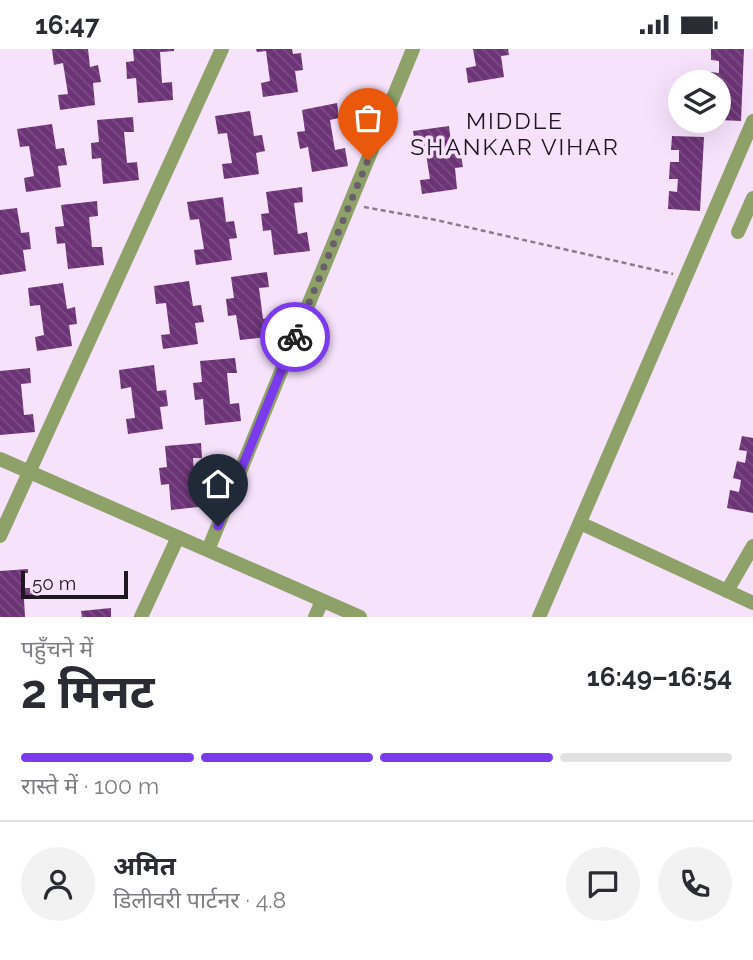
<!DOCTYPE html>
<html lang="hi">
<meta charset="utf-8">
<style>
body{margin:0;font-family:Raleway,"Noto Sans Devanagari",sans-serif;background:#f2f2f3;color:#2b2b33;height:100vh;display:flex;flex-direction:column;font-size:26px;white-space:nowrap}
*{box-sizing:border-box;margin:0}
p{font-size:23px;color:#7c7c81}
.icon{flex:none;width:38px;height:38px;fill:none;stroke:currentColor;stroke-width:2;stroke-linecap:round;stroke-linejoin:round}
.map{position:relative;height:568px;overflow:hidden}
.details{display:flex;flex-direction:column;background:#fff;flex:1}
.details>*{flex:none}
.fabs{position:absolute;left:668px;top:21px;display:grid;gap:14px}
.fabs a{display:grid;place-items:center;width:63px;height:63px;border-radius:50%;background:#fff;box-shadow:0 7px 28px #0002;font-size:35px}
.scale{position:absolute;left:21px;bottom:18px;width:107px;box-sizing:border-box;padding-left:7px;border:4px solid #1e171f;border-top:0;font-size:19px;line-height:24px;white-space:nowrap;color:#1e171f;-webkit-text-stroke:5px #f7e2fb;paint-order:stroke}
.pin{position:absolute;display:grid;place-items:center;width:60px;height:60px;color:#fff;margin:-72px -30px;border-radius:50% 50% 50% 0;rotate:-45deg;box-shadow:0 0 7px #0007}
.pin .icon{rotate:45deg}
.courier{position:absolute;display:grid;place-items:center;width:70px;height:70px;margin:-35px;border:5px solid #7c3aed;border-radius:50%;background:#fff;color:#222;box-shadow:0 2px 9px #0007}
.headline em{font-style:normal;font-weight:700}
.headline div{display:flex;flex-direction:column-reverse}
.headline{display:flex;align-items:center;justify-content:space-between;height:119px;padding:0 21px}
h1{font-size:46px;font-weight:700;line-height:52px}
.bar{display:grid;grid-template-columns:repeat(4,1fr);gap:10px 7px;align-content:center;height:84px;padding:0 21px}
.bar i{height:9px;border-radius:5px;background:#e1e1e2}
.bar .current{background:#7c3aed}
.bar p{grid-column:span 4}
.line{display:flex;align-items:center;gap:18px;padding:0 21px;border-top:2px solid #e1e1e2}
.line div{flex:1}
.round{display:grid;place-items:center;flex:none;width:74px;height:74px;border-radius:37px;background:#f2f2f3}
.status{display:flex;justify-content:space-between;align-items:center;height:49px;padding:0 35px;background:#fff;direction:ltr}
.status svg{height:19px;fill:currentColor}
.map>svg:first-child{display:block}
.building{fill:url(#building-back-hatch)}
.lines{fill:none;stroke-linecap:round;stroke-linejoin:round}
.path{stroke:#897b8c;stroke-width:2.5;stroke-dasharray:5 3.5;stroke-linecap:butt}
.street{stroke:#8da168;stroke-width:14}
.done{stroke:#6a5e6c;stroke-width:7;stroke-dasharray:0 12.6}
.route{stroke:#7c3aed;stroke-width:9}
.labels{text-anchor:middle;stroke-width:7;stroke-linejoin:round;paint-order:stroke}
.neighbourhood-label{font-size:23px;letter-spacing:2px;fill:#1e171f;stroke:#f7e2fb}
</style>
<div class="status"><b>16:47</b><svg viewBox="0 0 49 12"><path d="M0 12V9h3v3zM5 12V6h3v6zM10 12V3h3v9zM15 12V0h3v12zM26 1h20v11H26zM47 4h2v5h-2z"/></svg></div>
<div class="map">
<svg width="753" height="568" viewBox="0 0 753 568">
<defs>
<pattern id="building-back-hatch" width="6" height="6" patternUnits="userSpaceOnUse" patternTransform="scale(1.75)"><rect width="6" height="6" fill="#6c3376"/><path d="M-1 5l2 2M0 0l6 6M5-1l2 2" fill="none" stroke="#7c4e84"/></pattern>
</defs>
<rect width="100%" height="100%" fill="#f7e2fb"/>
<g class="building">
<path d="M 52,0 L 88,0 L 90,18 L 98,16 L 101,33 L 93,34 L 95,56 L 60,61 L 58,46 L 68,45 L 63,14 L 54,16 Z"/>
<path d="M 133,0 L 174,0 L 174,2 L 160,3 L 162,34 L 172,33 L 173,51 L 138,54 L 136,29 L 127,30 L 126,13 L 134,12 Z"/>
<path d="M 256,0 L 292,0 L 293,5 L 301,4 L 303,21 L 295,22 L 298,43 L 263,48 L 261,34 L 270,32 L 266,2 L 257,3 Z"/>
<path d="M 473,0 L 508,0 L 509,6 L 501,7 L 504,28 L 468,34 L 466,19 L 476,17 Z"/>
<path d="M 711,0 L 744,0 L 741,72 L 719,71 L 719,33 L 710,33 L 710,23 L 719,24 L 719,12 L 711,11 Z"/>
<path d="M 337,54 L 339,69 L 330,71 L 335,101 L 345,99 L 348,117 L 312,123 L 308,98 L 300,100 L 297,83 L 305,82 L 302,61 Z"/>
<path d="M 250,62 L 254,87 L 262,86 L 265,102 L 256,104 L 259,125 L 224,130 L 222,115 L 232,114 L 227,84 L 218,85 L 215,67 Z"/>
<path d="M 133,68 L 134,83 L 124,83 L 127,114 L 137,113 L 139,131 L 103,135 L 101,109 L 92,110 L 91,94 L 99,93 L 97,71 Z"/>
<path d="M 52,75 L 56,100 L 64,99 L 67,116 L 58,117 L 61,138 L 26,143 L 24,129 L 34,127 L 29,97 L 20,98 L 17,80 Z"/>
<path d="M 449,77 L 452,102 L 460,101 L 463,118 L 455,119 L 457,140 L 422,145 L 420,131 L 430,130 L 425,99 L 416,100 L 413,82 Z"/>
<path d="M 672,87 L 704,88 L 700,162 L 668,160 L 669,142 L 677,143 L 678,130 L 669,130 L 670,113 L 679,113 L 679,101 L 671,101 Z"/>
<path d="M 302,138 L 303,153 L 294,154 L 298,185 L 307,183 L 310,202 L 274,206 L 271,181 L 263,182 L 261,165 L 269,164 L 266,143 Z"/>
<path d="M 223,148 L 226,173 L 234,172 L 237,189 L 229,190 L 232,211 L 196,216 L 194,201 L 204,200 L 199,170 L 190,171 L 187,153 Z"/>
<path d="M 97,152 L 98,167 L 89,168 L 92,198 L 102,198 L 104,216 L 68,220 L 65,194 L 57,195 L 55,178 L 64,177 L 61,156 Z"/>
<path d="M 17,159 L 21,184 L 29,183 L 31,200 L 23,201 L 26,222 L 0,226 L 0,161 Z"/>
<path d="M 267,223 L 269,238 L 259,239 L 263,270 L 273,268 L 275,287 L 240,291 L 236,266 L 228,267 L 226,250 L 234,249 L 231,228 Z"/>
<path d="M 189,232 L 193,257 L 201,256 L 204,273 L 195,274 L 198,295 L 163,300 L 161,286 L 170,285 L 166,254 L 156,255 L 154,237 Z"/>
<path d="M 63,234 L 67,260 L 75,258 L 77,275 L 69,276 L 72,297 L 37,302 L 35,288 L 44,286 L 40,256 L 30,257 L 28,239 Z"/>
<path d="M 235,309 L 237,324 L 227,324 L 230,355 L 239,354 L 241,372 L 205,376 L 203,350 L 195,351 L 193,334 L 202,333 L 200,312 Z"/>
<path d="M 154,316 L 157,342 L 166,341 L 168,357 L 160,358 L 163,380 L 128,385 L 126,370 L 135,369 L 131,338 L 121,340 L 119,321 Z"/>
<path d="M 30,319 L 31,334 L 21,335 L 24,366 L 33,365 L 35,383 L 0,386 L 0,322 Z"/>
<path d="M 742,387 L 753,389 L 753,464 L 727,459 L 730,441 L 739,443 L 741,431 L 733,429 L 737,412 L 745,414 L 747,402 L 739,401 Z"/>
<path d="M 201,394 L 202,409 L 193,409 L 195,440 L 205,439 L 207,457 L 171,461 L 169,435 L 161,436 L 159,419 L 167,418 L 165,397 Z"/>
<path d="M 28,520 L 28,524 L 21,524 L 22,539 L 33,539 L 33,550 L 24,550 L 25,568 L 0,568 L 0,522 Z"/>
<path d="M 111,559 L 111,568 L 82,568 L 81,562 Z"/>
</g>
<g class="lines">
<path class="path" d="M 364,158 L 436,171 L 673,225"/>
<g class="street">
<path d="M 738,183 L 753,149"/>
<path d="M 0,410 L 360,568"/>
<path d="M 580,474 L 753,554"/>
<path d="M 0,487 L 222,0"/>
<path d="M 208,501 L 413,0"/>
<path d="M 727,542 L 753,497"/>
<path d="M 141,568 L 178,488"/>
<path d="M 315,568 L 322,552"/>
<path d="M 539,568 L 753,72"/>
</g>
</g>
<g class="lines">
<path class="done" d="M 295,288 L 368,111"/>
<path class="route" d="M 218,477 L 295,288"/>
</g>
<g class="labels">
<g class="neighbourhood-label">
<text x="515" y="80">MIDDLE<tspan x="515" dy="26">SHANKAR VIHAR</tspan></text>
</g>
</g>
</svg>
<div class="fabs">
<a><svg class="icon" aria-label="layers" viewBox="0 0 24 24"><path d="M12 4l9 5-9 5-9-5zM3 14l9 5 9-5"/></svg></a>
</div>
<div class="scale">50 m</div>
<div class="pin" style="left:368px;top:111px;background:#ea580c"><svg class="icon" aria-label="bag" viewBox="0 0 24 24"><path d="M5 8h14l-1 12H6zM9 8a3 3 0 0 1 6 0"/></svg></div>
<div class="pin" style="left:218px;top:477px;background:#1f2937"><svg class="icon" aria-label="home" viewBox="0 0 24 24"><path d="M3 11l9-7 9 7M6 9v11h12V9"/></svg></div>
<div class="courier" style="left:295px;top:288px"><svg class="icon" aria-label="bike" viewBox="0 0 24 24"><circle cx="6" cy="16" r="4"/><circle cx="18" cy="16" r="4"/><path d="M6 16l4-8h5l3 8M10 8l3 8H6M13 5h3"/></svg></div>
</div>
<section class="details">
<div class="headline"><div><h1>2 मिनट</h1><p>पहुँचने में</p></div><em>16:49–16:54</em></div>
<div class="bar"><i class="current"></i><i class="current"></i><i class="current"></i><i></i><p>रास्ते में · 100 m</p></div>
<div class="line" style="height:126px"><a class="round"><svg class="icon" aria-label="person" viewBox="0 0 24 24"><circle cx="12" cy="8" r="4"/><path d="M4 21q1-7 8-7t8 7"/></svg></a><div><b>अमित</b><p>डिलीवरी पार्टनर · 4.8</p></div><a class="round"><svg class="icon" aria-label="chat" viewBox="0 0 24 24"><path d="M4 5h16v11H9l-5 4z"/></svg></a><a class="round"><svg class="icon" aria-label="phone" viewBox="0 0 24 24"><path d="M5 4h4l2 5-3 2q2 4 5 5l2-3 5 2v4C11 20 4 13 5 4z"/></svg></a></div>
</section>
